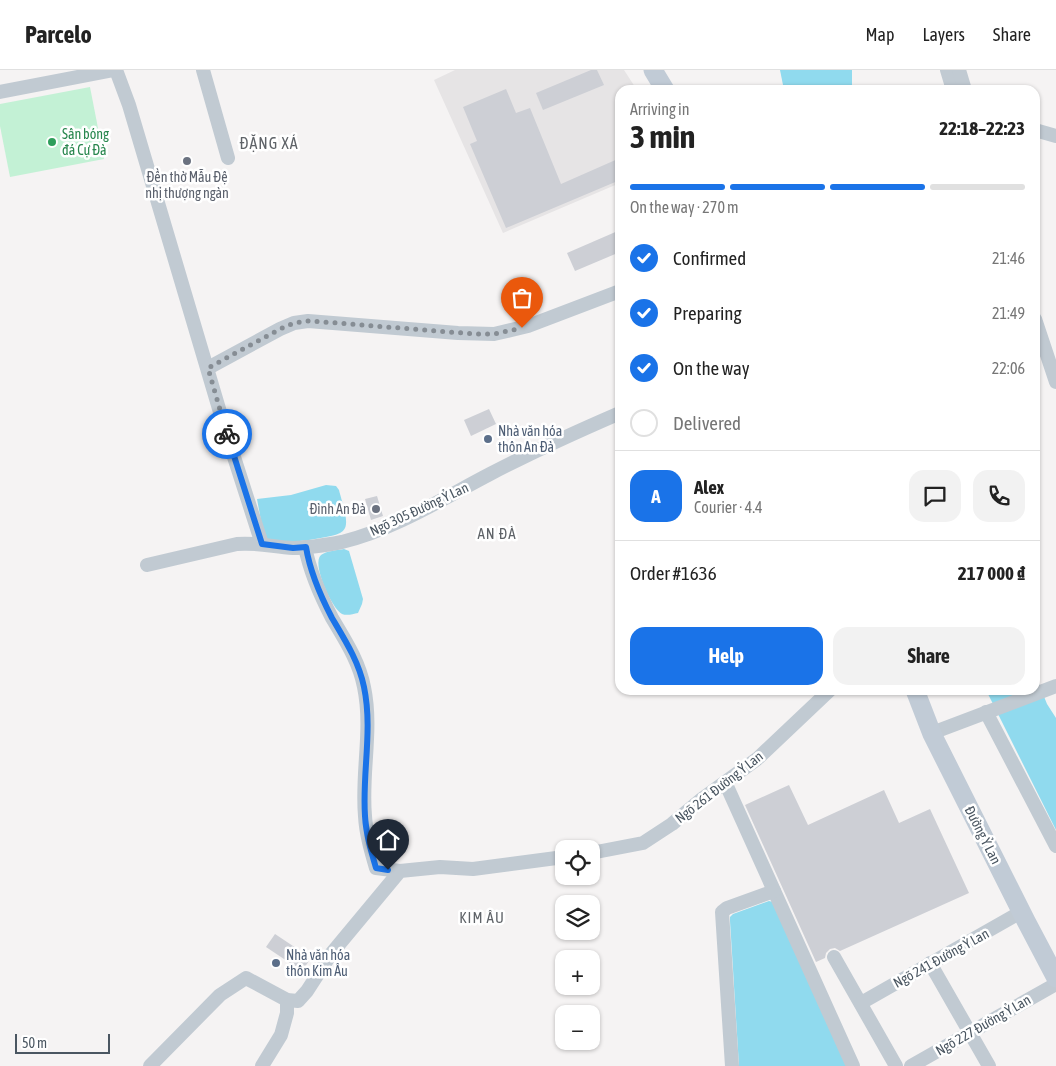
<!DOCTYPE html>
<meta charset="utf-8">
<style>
body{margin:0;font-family:"Asap Condensed",sans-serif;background:#f2f2f2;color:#222;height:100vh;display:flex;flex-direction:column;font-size:19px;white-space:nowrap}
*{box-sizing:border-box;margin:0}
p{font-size:16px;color:#767676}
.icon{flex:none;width:28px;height:28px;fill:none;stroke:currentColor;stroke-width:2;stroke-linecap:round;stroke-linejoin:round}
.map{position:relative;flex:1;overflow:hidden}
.details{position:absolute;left:615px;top:15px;width:425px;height:610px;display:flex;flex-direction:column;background:#fff;border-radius:15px;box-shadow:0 1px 4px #0004}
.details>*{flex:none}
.tools{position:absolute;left:555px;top:770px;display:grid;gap:10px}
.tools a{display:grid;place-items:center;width:45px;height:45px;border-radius:10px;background:#fff;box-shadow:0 1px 4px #0004;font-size:25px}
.scale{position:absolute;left:15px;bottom:12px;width:95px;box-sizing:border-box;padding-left:5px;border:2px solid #4a5661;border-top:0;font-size:14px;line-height:18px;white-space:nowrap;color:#4a5661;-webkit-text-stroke:4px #fff;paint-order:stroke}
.pin{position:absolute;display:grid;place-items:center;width:42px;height:42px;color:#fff;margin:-51px -21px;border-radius:50% 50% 50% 0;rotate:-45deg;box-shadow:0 0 5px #0007}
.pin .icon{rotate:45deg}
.courier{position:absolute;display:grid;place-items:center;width:50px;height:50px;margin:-25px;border:4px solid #1a73e8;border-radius:50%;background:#fff;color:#222;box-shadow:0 1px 6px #0007}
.overview em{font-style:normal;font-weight:700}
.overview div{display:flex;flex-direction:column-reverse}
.overview{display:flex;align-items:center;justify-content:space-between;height:85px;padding:0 15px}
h1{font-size:32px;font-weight:700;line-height:38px}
.bar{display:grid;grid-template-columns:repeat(4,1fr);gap:8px 5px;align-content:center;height:60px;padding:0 15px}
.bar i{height:6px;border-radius:4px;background:#e0e0e0}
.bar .current{background:#1a73e8}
.bar p{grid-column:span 4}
.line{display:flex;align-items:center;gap:12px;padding:0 15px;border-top:1px solid #e0e0e0}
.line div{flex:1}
.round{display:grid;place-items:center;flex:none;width:52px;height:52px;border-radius:15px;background:#f2f2f2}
ol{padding:0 15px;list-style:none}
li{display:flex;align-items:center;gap:15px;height:55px}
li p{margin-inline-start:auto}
li .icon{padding:5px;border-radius:50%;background:#1a73e8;color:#fff;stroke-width:4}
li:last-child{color:#767676}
li i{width:28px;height:28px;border:2px solid #e0e0e0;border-radius:50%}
.action{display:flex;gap:10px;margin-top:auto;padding:10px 15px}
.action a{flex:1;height:58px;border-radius:15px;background:#1a73e8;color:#fff;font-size:20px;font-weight:700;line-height:58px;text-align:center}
.action a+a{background:#f2f2f2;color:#222}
header{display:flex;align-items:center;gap:30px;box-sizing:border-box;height:70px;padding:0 25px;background:#fff;border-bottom:1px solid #e0e0e0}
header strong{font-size:24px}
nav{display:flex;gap:28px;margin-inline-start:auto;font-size:18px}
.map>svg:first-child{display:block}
.education{fill:#e6e4e5}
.green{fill:#c3f1d5}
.water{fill:#90daee}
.building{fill:#cdcfd5}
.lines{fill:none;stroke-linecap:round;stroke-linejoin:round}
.minor{stroke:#c1cad2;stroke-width:14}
.secondary{stroke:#c1cbd6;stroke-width:19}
.done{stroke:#868d94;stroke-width:5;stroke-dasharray:0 9}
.route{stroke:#1a73e8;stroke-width:6}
.leisure-dot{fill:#2e9e5b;stroke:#fff;stroke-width:2}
.worship-dot{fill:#6b7280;stroke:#fff;stroke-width:2}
.service-dot{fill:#5c6f8a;stroke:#fff;stroke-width:2}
.labels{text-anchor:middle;stroke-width:5;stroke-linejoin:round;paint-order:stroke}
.leisure-label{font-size:14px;fill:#27864d;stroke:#fff;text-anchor:start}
.worship-label{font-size:14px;fill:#5b616d;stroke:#fff}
.service-label{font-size:14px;fill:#4e5e75;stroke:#fff;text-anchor:start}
.street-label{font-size:14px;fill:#4a5661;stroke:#fff}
.neighbourhood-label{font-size:15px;letter-spacing:1px;fill:#5f6368;stroke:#fff}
.quarter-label{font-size:16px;letter-spacing:1px;fill:#5f6368;stroke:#fff}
</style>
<header>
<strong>Parcelo</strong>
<nav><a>Map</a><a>Layers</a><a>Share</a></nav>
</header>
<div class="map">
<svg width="1056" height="996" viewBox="0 0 1056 996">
<rect width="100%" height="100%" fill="#f5f3f3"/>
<path class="education" d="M 455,0 L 624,0 L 637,20 L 620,20 L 620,113 L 503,163 L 434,10 Z"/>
<path class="green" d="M 90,17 L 104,89 L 10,107 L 0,56 L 0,34 Z"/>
<g class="water">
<path d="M 780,0 L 852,0 L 852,20 L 784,20 Z"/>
<path d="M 326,415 L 336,416 L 339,420 C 341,429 349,450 345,458 C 344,460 342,462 340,463 C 331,468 285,474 275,472 C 271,472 268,469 264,467 L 257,429 L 291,425 Z"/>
<path d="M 344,479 L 349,481 L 363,529 L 362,534 L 358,543 C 353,544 347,546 342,544 C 332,539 311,493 321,485 C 326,481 338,480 344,479 Z"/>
<path d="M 1035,604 L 1047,634 L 1056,648 L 1056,760 L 986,620 L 1035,620 Z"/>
<path d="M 769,831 L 773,832 L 847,996 L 739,996 L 730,851 L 730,847 L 733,844 Z"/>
</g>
<g class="building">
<path d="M 591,0 L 597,0 L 604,15 L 543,40 L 536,23 Z"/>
<path d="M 506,19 L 516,43 L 530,38 L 561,114 L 620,88 L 620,110 L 506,158 L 470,74 L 477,71 L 463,37 Z"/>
<path d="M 620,160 L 620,182 L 575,201 L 567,183 Z"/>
<path d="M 489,339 L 496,354 L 471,366 L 464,350 Z"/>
<path d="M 377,426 L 383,446 L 371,450 L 365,429 Z"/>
<path d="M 789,715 L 808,755 L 884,720 L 899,753 L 930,739 L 969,823 L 840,881 L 835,878 L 830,879 L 826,883 L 825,888 L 816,892 L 745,735 Z"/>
<path d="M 275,864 L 311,888 L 302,901 L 266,877 Z"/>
</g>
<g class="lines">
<g class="minor">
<path d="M 116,0 L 129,35 L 225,359 L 262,474"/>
<path d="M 203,0 L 228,88"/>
<path d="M 947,0 L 953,20"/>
<path d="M 959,0 L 965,20"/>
<path d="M 0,22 L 114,0"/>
<path d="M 1035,60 L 1056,66"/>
<path d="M 1035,249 L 1056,312"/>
<path d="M 208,298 L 280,259 L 294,253 L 308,251 L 458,263 L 494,264 L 528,256 L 620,221"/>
<path d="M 305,477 C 310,502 320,525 332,548 C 345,570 359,591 364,617 C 373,660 361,703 365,746 C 366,764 371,781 376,798 L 400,801"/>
<path d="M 147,495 L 237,474 C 256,472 274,477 293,478 C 309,478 326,475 342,472 C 395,459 442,429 490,404 C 532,382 576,362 620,343"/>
<path d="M 986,642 L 1056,776"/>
<path d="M 932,663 L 1056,616"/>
<path d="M 725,712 L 853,996"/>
<path d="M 591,783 L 643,773 L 672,754 L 702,729 L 757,689 L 830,620"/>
<path d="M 834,887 L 896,996"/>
<path d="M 930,893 L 989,996"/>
<path d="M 861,933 L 1021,842"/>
<path d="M 150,996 L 220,925 L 246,908 L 287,930 L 298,931 L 307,921 L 331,884 L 400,801 L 440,797 L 473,799 L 564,787"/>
<path d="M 262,996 L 281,965 L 287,943 L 287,930"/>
<path d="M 732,996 L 722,842 L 727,838 L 774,821"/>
<path d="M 911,996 L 1056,914"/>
</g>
<g class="secondary">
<path d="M 653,0 L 665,20"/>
<path d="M 915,620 L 932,664 L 1026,851 L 1056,908"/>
</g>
</g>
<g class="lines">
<path class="done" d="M 227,364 L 208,298 L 280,259 L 294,253 L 308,251 L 324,252 L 475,264 L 494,264 L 522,258"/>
<path class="route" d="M 227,364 L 262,474 L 293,478 L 306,477 C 310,502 320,525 332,548 C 345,570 359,592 364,617 C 373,660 362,703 365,746 C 366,764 371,781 376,798 L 388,800"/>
</g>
<circle class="leisure-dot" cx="52" cy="72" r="5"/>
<g class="worship-dot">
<circle cx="187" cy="91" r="5"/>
<circle cx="376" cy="439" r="5"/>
</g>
<g class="service-dot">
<circle cx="488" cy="369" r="5"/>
<circle cx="276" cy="893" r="5"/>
</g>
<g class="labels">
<g class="leisure-label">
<text x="62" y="69">Sân bóng<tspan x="62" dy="16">đá Cự Đà</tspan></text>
</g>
<g class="worship-label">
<text x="187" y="112">Đền thờ Mẫu Đệ<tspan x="187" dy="16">nhị thượng ngàn</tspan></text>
<text x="366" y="444" text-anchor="end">Đình An Đà</text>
</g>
<g class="service-label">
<text x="498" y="366">Nhà văn hóa<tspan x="498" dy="16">thôn An Đà</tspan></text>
<text x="286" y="890">Nhà văn hóa<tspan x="286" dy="16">thôn Kim Âu</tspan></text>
</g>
<g class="street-label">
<text transform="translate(419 439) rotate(-25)" y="5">Ngõ 305 Đường Ỷ Lan</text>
<text transform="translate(719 717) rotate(-38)" y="5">Ngõ 261 Đường Ỷ Lan</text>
<text transform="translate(983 765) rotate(63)" y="5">Đường Ỷ Lan</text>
<text transform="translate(941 888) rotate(-29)" y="5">Ngõ 241 Đường Ỷ Lan</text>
<text transform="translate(983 955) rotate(-30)" y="5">Ngõ 227 Đường Ỷ Lan</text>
</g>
<g class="neighbourhood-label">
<text x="497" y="469">AN ĐÀ</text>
<text x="482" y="853">KIM ÂU</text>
</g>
<g class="quarter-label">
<text x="269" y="79">ĐẶNG XÁ</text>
</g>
</g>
</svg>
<div class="tools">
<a><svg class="icon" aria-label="locate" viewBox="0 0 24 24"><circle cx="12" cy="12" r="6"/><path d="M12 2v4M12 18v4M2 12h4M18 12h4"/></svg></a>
<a><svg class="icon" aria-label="layers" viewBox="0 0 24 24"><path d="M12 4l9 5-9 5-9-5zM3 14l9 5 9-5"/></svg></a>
<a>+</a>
<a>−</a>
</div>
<div class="scale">50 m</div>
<div class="pin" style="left:522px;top:258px;background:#ea580c"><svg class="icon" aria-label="bag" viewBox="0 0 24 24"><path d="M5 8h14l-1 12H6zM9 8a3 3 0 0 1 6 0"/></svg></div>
<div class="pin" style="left:388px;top:800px;background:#1f2937"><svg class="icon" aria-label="home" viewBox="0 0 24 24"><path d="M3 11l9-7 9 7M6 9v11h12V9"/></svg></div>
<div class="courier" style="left:227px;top:364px"><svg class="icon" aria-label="bike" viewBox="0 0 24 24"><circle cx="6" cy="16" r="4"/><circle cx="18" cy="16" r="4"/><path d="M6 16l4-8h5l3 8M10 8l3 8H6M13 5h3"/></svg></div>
<section class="details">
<div class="overview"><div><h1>3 min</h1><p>Arriving in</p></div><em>22:18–22:23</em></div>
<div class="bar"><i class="current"></i><i class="current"></i><i class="current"></i><i></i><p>On the way · 270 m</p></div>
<ol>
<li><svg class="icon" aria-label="check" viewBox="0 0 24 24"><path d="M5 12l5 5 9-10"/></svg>Confirmed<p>21:46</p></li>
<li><svg class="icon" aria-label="check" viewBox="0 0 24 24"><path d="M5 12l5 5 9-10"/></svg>Preparing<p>21:49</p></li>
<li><svg class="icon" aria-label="check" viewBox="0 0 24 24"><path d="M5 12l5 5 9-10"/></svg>On the way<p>22:06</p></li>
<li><i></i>Delivered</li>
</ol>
<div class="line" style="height:90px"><b class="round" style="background:#1a73e8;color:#fff">A</b><div><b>Alex</b><p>Courier · 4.4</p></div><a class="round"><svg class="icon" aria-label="chat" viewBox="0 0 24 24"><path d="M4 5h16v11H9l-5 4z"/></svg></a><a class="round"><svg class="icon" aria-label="phone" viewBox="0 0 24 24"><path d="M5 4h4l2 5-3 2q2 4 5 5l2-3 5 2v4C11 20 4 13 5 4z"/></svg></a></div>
<div class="line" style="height:65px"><div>Order #1636</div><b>217 000 ₫</b></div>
<div class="action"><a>Help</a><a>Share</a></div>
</section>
</div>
